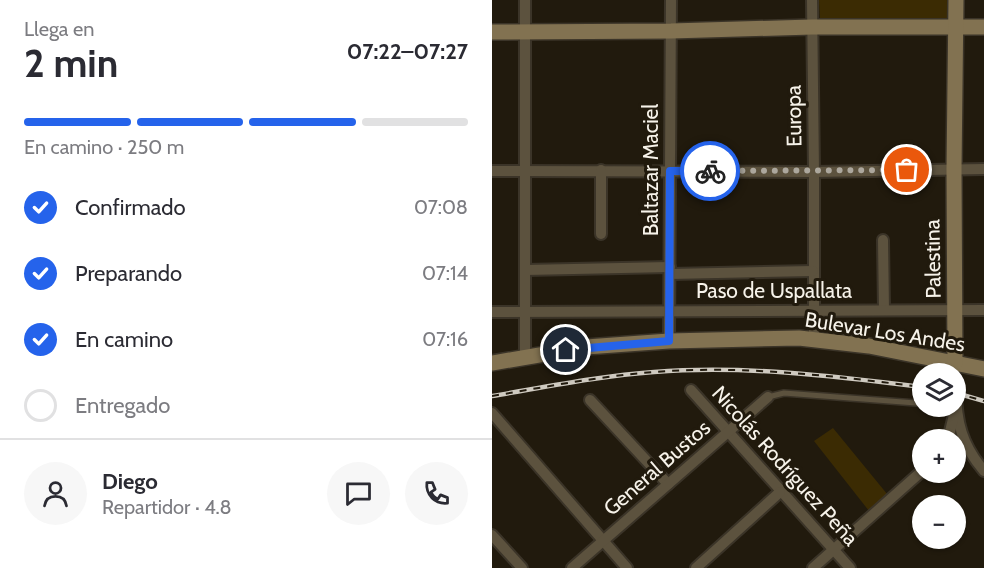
<!DOCTYPE html>
<html lang="es">
<meta charset="utf-8">
<style>
body{margin:0;font-family:Cabin,sans-serif;background:#f7f7f7;color:#2b2b33;height:100vh;display:flex;flex-direction:column;font-size:22px;white-space:nowrap}
*{box-sizing:border-box;margin:0}
p{font-size:20px;color:#7c7c81}
.icon{flex:none;width:33px;height:33px;fill:none;stroke:currentColor;stroke-width:2;stroke-linecap:round;stroke-linejoin:round}
.map{position:relative;flex:1;overflow:hidden}
.sheet{display:flex;flex-direction:column;background:#fff;width:492px}
.sheet>*{flex:none}
.fabs{position:absolute;left:420px;top:363px;display:grid;gap:12px}
.fabs a{display:grid;place-items:center;width:54px;height:54px;border-radius:50%;background:#fff;box-shadow:0 2px 4px #0004;font-size:30px}
.pin{position:absolute;display:grid;place-items:center;width:51px;height:51px;color:#fff;margin:-26px;border:3px solid #fff;border-radius:50%;box-shadow:0 2px 6px #0007}
.courier{position:absolute;display:grid;place-items:center;width:60px;height:60px;margin:-30px;border:4px solid #2563eb;border-radius:50%;background:#fff;color:#222;box-shadow:0 2px 8px #0007}
.summary em{font-style:normal;font-weight:700}
.summary div{display:flex;flex-direction:column-reverse}
.summary{display:flex;align-items:center;justify-content:space-between;height:102px;padding:0 24px}
h1{font-size:39px;font-weight:700;line-height:45px}
.bar{display:grid;grid-template-columns:repeat(4,1fr);gap:9px 6px;align-content:center;height:72px;padding:0 24px}
.bar i{height:8px;border-radius:4px;background:#e1e1e2}
.bar .current{background:#2563eb}
.bar p{grid-column:span 4}
.line{display:flex;align-items:center;gap:15px;padding:0 24px;border-top:2px solid #e1e1e2}
.line div{flex:1}
.round{display:grid;place-items:center;flex:none;width:63px;height:63px;border-radius:32px;background:#f7f7f7}
ol{padding:0 24px;list-style:none}
li{display:flex;align-items:center;gap:18px;height:66px}
li p{margin-inline-start:auto}
li .icon{padding:6px;border-radius:50%;background:#2563eb;color:#fff;stroke-width:4}
li:last-child{color:#7c7c81}
li i{width:33px;height:33px;border:3px solid #e1e1e2;border-radius:50%}
main{display:flex;flex:1;min-height:0}
.map>svg:first-child{display:block}
.green{fill:#3b2b03}
.lines{fill:none;stroke-linecap:round;stroke-linejoin:round}
.lane-casing{stroke:#3b3428;stroke-width:8}
.street-casing{stroke:#3b3428;stroke-width:14}
.secondary-casing{stroke:#3b3428;stroke-width:18}
.lane{stroke:#5c523e;stroke-width:5}
.street{stroke:#5c523e;stroke-width:10}
.secondary{stroke:#827251;stroke-width:15}
.rail-casing{stroke:#cfcac0;stroke-width:4.5}
.rail{stroke:#211a0d;stroke-width:2;stroke-dasharray:7;stroke-linecap:butt}
.done{stroke:#aca79d;stroke-width:6;stroke-dasharray:0 10.8}
.route{stroke:#2563eb;stroke-width:8}
.labels{text-anchor:middle;stroke-width:6;stroke-linejoin:round;paint-order:stroke}
.street-label{font-size:21px;fill:#f7f3ea;stroke:#211a0d}
</style>
<main>
<section class="sheet">
<div class="summary"><div><h1>2 min</h1><p>Llega en</p></div><em>07:22–07:27</em></div>
<div class="bar"><i class="current"></i><i class="current"></i><i class="current"></i><i></i><p>En camino · 250 m</p></div>
<ol>
<li><svg class="icon" aria-label="check" viewBox="0 0 24 24"><path d="M5 12l5 5 9-10"/></svg>Confirmado<p>07:08</p></li>
<li><svg class="icon" aria-label="check" viewBox="0 0 24 24"><path d="M5 12l5 5 9-10"/></svg>Preparando<p>07:14</p></li>
<li><svg class="icon" aria-label="check" viewBox="0 0 24 24"><path d="M5 12l5 5 9-10"/></svg>En camino<p>07:16</p></li>
<li><i></i>Entregado</li>
</ol>
<div class="line" style="height:108px"><a class="round"><svg class="icon" aria-label="person" viewBox="0 0 24 24"><circle cx="12" cy="8" r="4"/><path d="M4 21q1-7 8-7t8 7"/></svg></a><div><b>Diego</b><p>Repartidor · 4.8</p></div><a class="round"><svg class="icon" aria-label="chat" viewBox="0 0 24 24"><path d="M4 5h16v11H9l-5 4z"/></svg></a><a class="round"><svg class="icon" aria-label="phone" viewBox="0 0 24 24"><path d="M5 4h4l2 5-3 2q2 4 5 5l2-3 5 2v4C11 20 4 13 5 4z"/></svg></a></div>
</section>
<div class="map">
<svg width="492" height="568" viewBox="0 0 492 568">
<rect width="100%" height="100%" fill="#211a0d"/>
<g class="green">
<path d="M 327,0 L 456,0 L 455,22 L 328,20 Z"/>
<path d="M 341,428 L 400,500 L 381,516 L 322,441 Z"/>
</g>
<g class="lines">
<g class="lane-casing">
<path id="lane" d="M 276,397 L 292,393 L 424,403"/>
</g>
<g class="street-casing">
<g id="street">
<path d="M 320,0 L 322,172 L 322,339"/>
<path d="M 0,171 L 322,172 L 492,169"/>
<path d="M 109,234 L 109,170"/>
<path d="M 391,240 L 392,310"/>
<path d="M 33,270 L 178,267"/>
<path d="M 178,274 L 321,271"/>
<path d="M 0,312 L 492,310"/>
<path d="M 177,341 L 179,0"/>
<path d="M 33,356 L 33,0"/>
<path d="M 464,389 C 464,422 470,445 492,471"/>
<path d="M 199,390 L 358,568"/>
<path d="M 98,400 L 176,484"/>
<path d="M 0,413 L 135,568"/>
<path d="M 456,440 L 462,415"/>
<path d="M 0,535 L 30,568"/>
<path d="M 80,568 L 276,397"/>
<path d="M 204,568 L 288,492"/>
<path d="M 321,568 L 430,471"/>
</g>
</g>
<g class="secondary-casing">
<g id="secondary">
<path d="M 0,32 L 179,31 L 320,27 L 492,27"/>
<path d="M 0,363 L 94,347 L 177,341 L 307,338 L 377,346 L 492,369"/>
<path d="M 463,363 L 462,169 L 464,0"/>
</g>
</g>
<use href="#lane" class="lane"/>
<use href="#street" class="street"/>
<use href="#secondary" class="secondary"/>
<g class="rail-casing">
<g id="rail">
<path d="M 464,393 L 492,401"/>
<path d="M 0,396 C 54,387 108,376 162,372 C 252,365 342,376 430,387"/>
</g>
</g>
<use href="#rail" class="rail"/>
</g>
<g class="lines">
<path class="done" d="M 218,171 L 415,170"/>
<path class="route" d="M 74,350 L 177,341 L 178,171 L 218,171"/>
</g>
<g class="labels">
<g class="street-label">
<text transform="translate(302 116) rotate(-91)" y="7">Europa</text>
<text transform="translate(159 170) rotate(-90)" y="7">Baltazar Maciel</text>
<text transform="translate(441 259) rotate(-91)" y="7">Palestina</text>
<text x="282" y="298">Paso de Uspallata</text>
<text transform="translate(393 332) rotate(9)" y="7">Bulevar Los Andes</text>
<text transform="translate(293 466) rotate(48)" y="7">Nicolás Rodríguez Peña</text>
<text transform="translate(165 468) rotate(-41)" y="7">General Bustos</text>
</g>
</g>
</svg>
<div class="fabs">
<a><svg class="icon" aria-label="layers" viewBox="0 0 24 24"><path d="M12 4l9 5-9 5-9-5zM3 14l9 5 9-5"/></svg></a>
<a>+</a>
<a>−</a>
</div>
<div class="pin" style="left:415px;top:170px;background:#ea580c"><svg class="icon" aria-label="bag" viewBox="0 0 24 24"><path d="M5 8h14l-1 12H6zM9 8a3 3 0 0 1 6 0"/></svg></div>
<div class="pin" style="left:74px;top:350px;background:#1f2937"><svg class="icon" aria-label="home" viewBox="0 0 24 24"><path d="M3 11l9-7 9 7M6 9v11h12V9"/></svg></div>
<div class="courier" style="left:218px;top:171px"><svg class="icon" aria-label="bike" viewBox="0 0 24 24"><circle cx="6" cy="16" r="4"/><circle cx="18" cy="16" r="4"/><path d="M6 16l4-8h5l3 8M10 8l3 8H6M13 5h3"/></svg></div>
</div>
</main>
